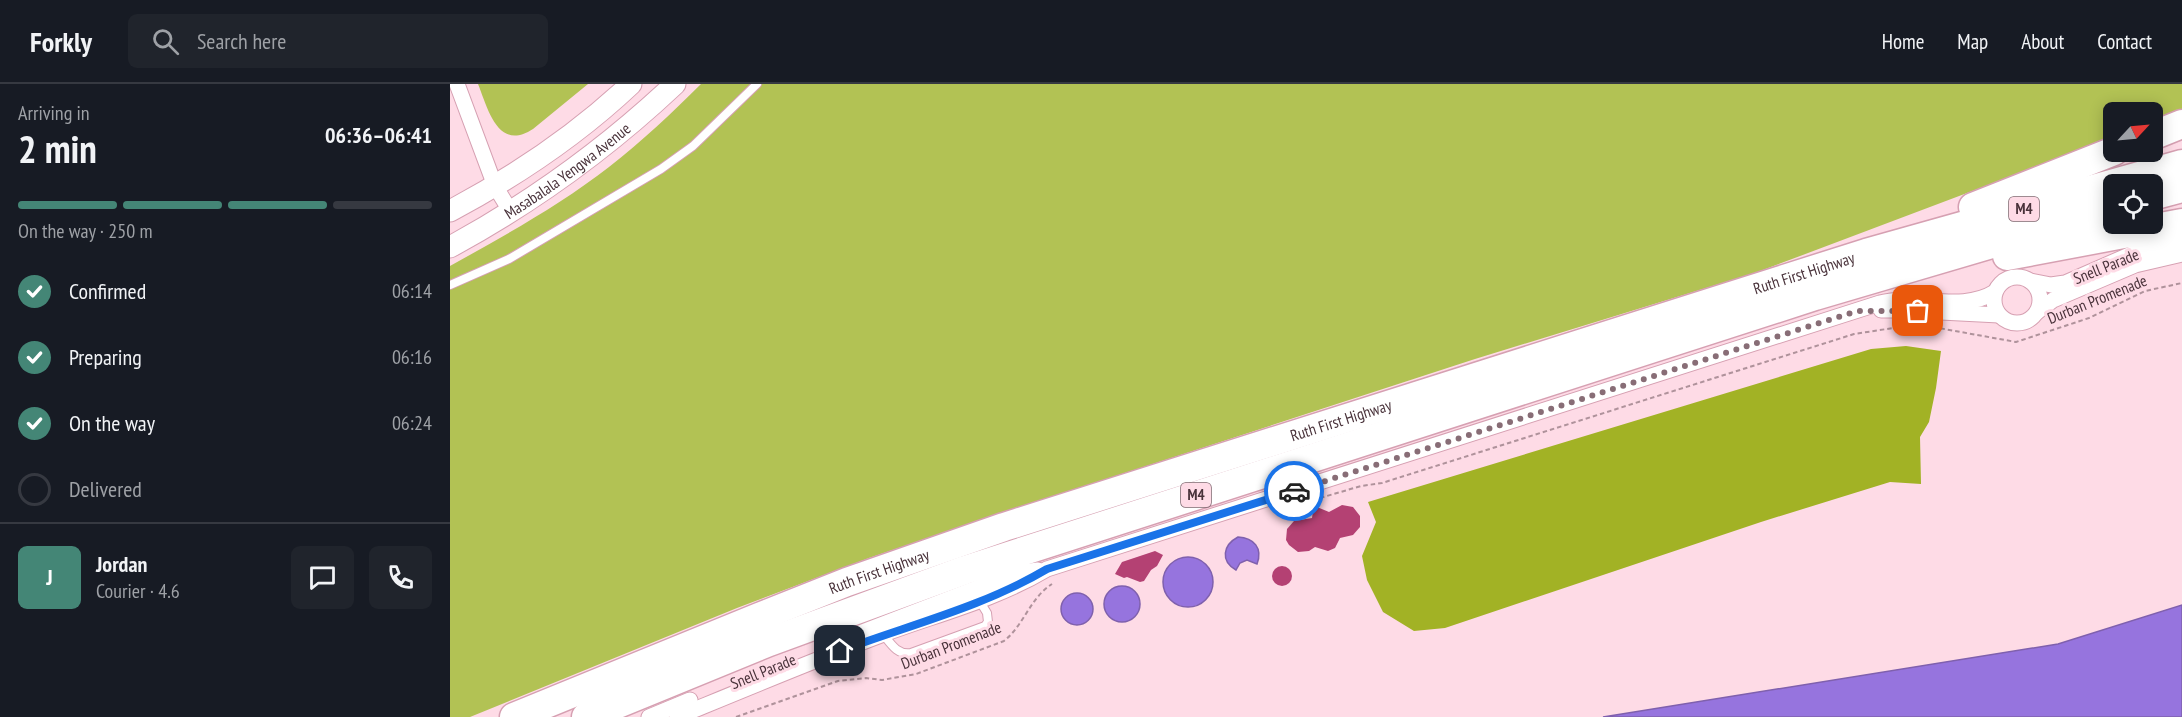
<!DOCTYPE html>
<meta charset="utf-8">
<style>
body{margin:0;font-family:"PT Sans Narrow",sans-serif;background:#20242c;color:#f1f3f6;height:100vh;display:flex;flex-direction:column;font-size:22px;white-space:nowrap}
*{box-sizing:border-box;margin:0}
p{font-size:20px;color:#9ea1a6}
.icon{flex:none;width:33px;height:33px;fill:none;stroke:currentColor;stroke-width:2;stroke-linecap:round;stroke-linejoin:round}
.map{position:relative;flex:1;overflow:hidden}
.sheet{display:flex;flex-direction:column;background:#171b24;width:450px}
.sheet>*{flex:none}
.needle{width:39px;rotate:64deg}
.fabs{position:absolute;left:1653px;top:18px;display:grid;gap:12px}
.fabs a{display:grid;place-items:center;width:60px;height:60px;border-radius:9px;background:#171b24;box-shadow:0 3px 15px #0003;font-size:30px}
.pin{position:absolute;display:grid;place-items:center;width:51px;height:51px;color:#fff;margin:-26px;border-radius:12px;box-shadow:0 3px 9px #0006}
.courier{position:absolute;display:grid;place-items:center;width:60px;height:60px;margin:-30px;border:4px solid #1a73e8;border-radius:50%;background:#fff;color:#222;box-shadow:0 2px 8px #0007}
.head em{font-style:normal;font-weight:600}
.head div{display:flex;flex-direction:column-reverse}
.head{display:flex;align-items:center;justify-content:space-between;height:102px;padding:0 18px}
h1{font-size:39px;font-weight:600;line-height:45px}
.bar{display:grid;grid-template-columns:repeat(4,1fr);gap:9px 6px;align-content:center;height:72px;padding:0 18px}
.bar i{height:8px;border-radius:4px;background:#363941}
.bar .current{background:#448676}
.bar p{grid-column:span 4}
.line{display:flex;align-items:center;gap:15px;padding:0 18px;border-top:2px solid #363941}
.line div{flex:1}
.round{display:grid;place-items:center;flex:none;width:63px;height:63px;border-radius:9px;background:#20242c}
ol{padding:0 18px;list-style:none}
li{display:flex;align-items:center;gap:18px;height:66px}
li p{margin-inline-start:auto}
li .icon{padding:6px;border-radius:50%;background:#448676;color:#fff;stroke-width:4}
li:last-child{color:#9ea1a6}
li i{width:33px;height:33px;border:3px solid #363941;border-radius:50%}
header{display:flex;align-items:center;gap:36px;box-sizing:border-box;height:84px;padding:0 30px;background:#171b24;border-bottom:2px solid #363941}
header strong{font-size:28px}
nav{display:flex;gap:33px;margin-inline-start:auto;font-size:21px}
.search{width:420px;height:54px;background:#20242c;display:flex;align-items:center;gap:15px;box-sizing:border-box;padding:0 21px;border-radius:9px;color:#9ea1a6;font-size:22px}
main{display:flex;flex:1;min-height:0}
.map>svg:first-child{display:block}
.green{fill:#b2c254}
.forest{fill:#a2b225}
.water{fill:#9674de;stroke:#7f60ad;stroke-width:1.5}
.building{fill:#b44173}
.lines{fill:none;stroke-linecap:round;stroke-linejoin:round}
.service-casing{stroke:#d6a0b2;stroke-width:10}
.minor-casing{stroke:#d6a0b2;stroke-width:17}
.secondary-casing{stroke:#d6a0b2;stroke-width:23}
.motorway-casing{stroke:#d6a0b2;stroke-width:31}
.path{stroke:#af929b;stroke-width:2;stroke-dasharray:4.5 3;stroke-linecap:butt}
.service{stroke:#fff;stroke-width:8}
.minor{stroke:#fff;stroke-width:15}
.secondary{stroke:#fff;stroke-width:21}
.motorway{stroke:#fff;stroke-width:28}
.done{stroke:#886d76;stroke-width:6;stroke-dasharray:0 10.8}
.route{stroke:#1a73e8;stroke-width:8}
.labels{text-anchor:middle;stroke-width:6;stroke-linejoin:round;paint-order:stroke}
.shield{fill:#fedbe6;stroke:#7f656e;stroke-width:1.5}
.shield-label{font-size:15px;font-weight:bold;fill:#49323a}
.street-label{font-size:16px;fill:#49323a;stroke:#fedbe6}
</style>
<header>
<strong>Forkly</strong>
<div class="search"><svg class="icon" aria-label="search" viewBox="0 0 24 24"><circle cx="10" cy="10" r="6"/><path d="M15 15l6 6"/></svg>Search here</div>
<nav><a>Home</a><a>Map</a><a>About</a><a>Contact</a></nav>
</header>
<main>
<section class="sheet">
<div class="head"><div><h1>2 min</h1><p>Arriving in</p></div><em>06:36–06:41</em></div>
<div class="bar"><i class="current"></i><i class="current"></i><i class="current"></i><i></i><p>On the way · 250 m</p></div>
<ol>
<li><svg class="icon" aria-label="check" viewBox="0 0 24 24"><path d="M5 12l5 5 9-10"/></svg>Confirmed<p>06:14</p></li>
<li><svg class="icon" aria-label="check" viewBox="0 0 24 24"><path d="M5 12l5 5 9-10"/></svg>Preparing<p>06:16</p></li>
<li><svg class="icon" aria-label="check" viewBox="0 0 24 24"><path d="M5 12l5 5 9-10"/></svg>On the way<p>06:24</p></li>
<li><i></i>Delivered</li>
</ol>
<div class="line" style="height:108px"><b class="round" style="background:#448676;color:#fff">J</b><div><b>Jordan</b><p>Courier · 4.6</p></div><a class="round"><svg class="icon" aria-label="chat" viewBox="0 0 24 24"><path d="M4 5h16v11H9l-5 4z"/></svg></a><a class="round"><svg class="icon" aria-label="phone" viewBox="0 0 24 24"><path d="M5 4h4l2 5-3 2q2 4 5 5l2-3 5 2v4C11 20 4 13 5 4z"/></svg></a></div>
</section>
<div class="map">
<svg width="1732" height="633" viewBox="0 0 1732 633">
<rect width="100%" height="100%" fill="#fedbe6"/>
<g class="green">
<path d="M 28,0 L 138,0 L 83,45 C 48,68 38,25 28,0 Z"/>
<path d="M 251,0 L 1732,0 L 1732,28 L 1703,39 L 1702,28 L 1664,28 L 1663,54 L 1305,189 L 1025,275 L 540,433 L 419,474 L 287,524 L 20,633 L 0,633 L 0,182 C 54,152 110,121 159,83 C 192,57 222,29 251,0 Z"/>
</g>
<path class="forest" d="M 1456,262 L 1491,267 L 1486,304 L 1479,338 L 1470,353 L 1471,400 L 1440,398 L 1311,438 L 995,544 L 964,547 L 933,528 L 917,496 L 912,472 L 926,438 L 918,418 L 1421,265 Z"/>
<g class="water">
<path d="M 788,453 C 804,454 813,464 807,480 L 797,476 L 790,479 L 786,486 C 770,477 773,461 788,453 Z"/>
<circle cx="738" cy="498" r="25"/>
<circle cx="672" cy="520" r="18"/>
<circle cx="627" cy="525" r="16"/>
<path d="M 1732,521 L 1732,633 L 1153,633 L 1608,560 Z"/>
</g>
<g class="building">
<path d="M 892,421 L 903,423 L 910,432 L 910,443 L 903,451 L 890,454 L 885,464 L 878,467 L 865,463 L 859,467 L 848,468 L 839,461 L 836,456 L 837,445 L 844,437 L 862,434 L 863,427 L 867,423 L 879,428 Z"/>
<path d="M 705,467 L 713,471 L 707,482 L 701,486 L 694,497 L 690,498 L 677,493 L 674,494 L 665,490 L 672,478 Z"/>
<circle cx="832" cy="492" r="10"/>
</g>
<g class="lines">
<g class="service-casing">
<g id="service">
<path d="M 0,201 L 59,175 L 211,85 L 243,62 L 307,0"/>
<path d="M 433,550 C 441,560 447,571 461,569 L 535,542 L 538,538 L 537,529 L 529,516"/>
</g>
</g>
<g class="minor-casing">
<g id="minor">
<path d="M 7,0 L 45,102 L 61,128"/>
<circle cx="1567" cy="216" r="23"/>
<path d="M 1580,197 L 1601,201 L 1615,199 L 1686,168 L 1732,158"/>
<path d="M 1431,226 L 1452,226 L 1549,231"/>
<path d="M 1587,228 L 1603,216 L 1685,181 L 1732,170"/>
<path d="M 402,552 L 566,489 L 588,486"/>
<path d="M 199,633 L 240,616"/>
<path d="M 227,633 C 295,605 362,577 431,551 C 487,530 545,516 597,485 L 1430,219 C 1468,209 1511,229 1545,208"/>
</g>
</g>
<g class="secondary-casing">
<g id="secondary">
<path d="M 0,127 C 64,93 128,50 181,0"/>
<path id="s1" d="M 0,163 C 83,118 157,64 225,0"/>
</g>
</g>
<g class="motorway-casing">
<g id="motorway">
<path d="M 1702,52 L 1732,40"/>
<path d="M 1702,112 L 1732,104"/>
<path d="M 1523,123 L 1664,67"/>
<path d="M 1557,172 L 1732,139"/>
<path id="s2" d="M 64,633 L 309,533 L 397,498 L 554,443 L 1416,169 L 1732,80"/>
<path d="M 136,633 L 319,558 L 515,486 L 1365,212 L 1664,124"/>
</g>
</g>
<g class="path">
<path d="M 1483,243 L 1566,258 L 1639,234 L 1695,207 L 1732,199"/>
<path d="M 870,414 L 911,402 L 932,399 L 1404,250 L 1463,241"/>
<path d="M 286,633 L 388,597 L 416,594 L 432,596 L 466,590 L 554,557 C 574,541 580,514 602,500"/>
</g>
<use href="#service" class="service"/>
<use href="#minor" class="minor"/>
<use href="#secondary" class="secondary"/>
<use href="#motorway" class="motorway"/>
</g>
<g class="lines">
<path class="done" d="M 844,407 L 1407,227 L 1468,227"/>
<path class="route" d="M 390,567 C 459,541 533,523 597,485 L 844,407"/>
</g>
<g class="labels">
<g class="shield">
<rect x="1559" y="113" width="30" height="24" rx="4.5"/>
<rect x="731" y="399" width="30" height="24" rx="4.5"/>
</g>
<g class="shield-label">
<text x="1574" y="130">M4</text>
<text x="746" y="416">M4</text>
</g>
<g class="street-label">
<text dy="6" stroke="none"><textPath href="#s1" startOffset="140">Masabalala Yengwa Avenue</textPath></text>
<text transform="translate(1656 182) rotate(-22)" y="6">Snell Parade</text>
<text dy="6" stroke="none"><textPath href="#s2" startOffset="1365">Ruth First Highway</textPath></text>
<text transform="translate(1647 215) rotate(-22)" y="6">Durban Promenade</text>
<text dy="6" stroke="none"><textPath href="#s2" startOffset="879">Ruth First Highway</textPath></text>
<text dy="6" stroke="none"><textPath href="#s2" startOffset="393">Ruth First Highway</textPath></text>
<text transform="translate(501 561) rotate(-21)" y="6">Durban Promenade</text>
<text transform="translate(313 587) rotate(-22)" y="6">Snell Parade</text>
</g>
</g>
</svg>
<div class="fabs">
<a><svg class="needle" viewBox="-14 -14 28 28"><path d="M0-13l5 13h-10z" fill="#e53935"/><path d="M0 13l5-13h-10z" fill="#9ea1a6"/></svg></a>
<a><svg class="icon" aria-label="locate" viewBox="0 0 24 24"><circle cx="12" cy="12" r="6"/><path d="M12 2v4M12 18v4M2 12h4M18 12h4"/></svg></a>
</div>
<div class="pin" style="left:1468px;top:227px;background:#ea580c"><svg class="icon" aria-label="bag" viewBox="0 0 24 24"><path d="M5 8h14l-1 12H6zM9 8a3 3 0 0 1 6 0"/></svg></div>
<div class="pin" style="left:390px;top:567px;background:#1f2937"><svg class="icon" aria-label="home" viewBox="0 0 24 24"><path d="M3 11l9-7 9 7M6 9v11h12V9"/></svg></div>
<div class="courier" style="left:844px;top:407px"><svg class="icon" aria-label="car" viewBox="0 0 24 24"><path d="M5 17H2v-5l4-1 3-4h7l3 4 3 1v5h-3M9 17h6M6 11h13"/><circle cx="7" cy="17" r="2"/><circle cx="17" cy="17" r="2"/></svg></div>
</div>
</main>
